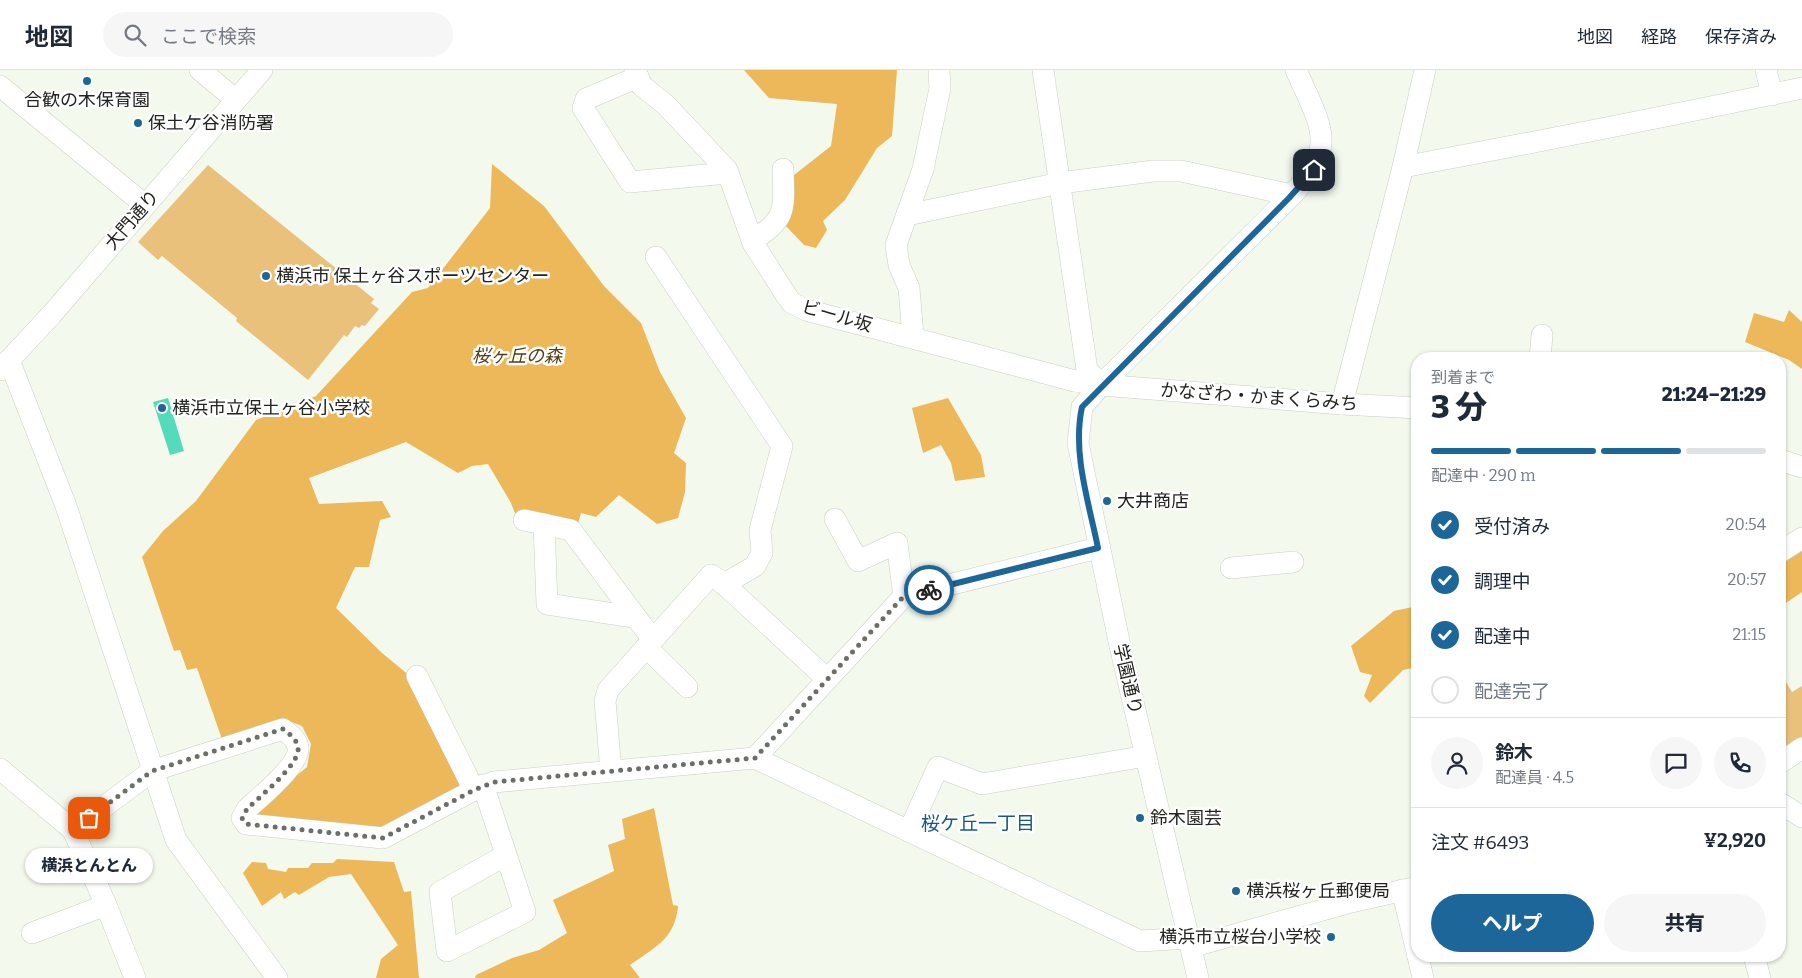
<!DOCTYPE html>
<html lang="ja">
<meta charset="utf-8">
<style>
body{margin:0;font-family:Bitter,"Noto Sans JP",serif;background:#f6f6f7;color:#1f2937;height:100vh;display:flex;flex-direction:column;font-size:19px;white-space:nowrap}
*{box-sizing:border-box;margin:0}
p{font-size:16px;color:#747a83}
.icon{flex:none;width:28px;height:28px;fill:none;stroke:currentColor;stroke-width:2;stroke-linecap:round;stroke-linejoin:round}
.map{position:relative;flex:1;overflow:hidden}
.details{position:absolute;left:1411px;top:282px;width:375px;height:610px;display:flex;flex-direction:column;background:#fff;border-radius:20px;box-shadow:0 1px 4px #0004}
.details>*{flex:none}
.pin{position:absolute;display:grid;place-items:center;width:42px;height:42px;color:#fff;margin:-21px;border-radius:10px;box-shadow:0 2px 8px #0006}
.courier{position:absolute;display:grid;place-items:center;width:50px;height:50px;margin:-25px;border:4px solid #1d6699;border-radius:50%;background:#fff;color:#222;box-shadow:0 1px 6px #0007}
.bubble{position:absolute;height:35px;border-radius:18px;background:#fff;box-shadow:0 1px 4px #0004;font-size:16px;font-weight:800;line-height:35px;text-align:center}
.overview em{font-style:normal;font-weight:800}
.overview div{display:flex;flex-direction:column-reverse}
.overview{display:flex;align-items:center;justify-content:space-between;height:85px;padding:0 20px}
h1{font-size:32px;font-weight:800;line-height:38px}
.bar{display:grid;grid-template-columns:repeat(4,1fr);gap:8px 5px;align-content:center;height:60px;padding:0 20px}
.bar i{height:6px;border-radius:4px;background:#e0e1e3}
.bar .current{background:#1d6699}
.bar p{grid-column:span 4}
.line{display:flex;align-items:center;gap:12px;padding:0 20px;border-top:1px solid #e0e1e3}
.line div{flex:1}
.round{display:grid;place-items:center;flex:none;width:52px;height:52px;border-radius:26px;background:#f6f6f7}
ol{padding:0 20px;list-style:none}
li{display:flex;align-items:center;gap:15px;height:55px}
li p{margin-inline-start:auto}
li .icon{padding:5px;border-radius:50%;background:#1d6699;color:#fff;stroke-width:4}
li:last-child{color:#747a83}
li i{width:28px;height:28px;border:2px solid #e0e1e3;border-radius:50%}
.primary-button{display:flex;gap:10px;margin-top:auto;padding:10px 20px}
.primary-button a{flex:1;height:58px;border-radius:30px;background:#1d6699;color:#fff;font-size:20px;font-weight:800;line-height:58px;text-align:center}
.primary-button a+a{background:#f6f6f7;color:#1f2937}
header{display:flex;align-items:center;gap:30px;box-sizing:border-box;height:70px;padding:0 25px;background:#fff;border-bottom:1px solid #e0e1e3}
header strong{font-size:24px}
nav{display:flex;gap:28px;margin-inline-start:auto;font-size:18px}
.search{width:350px;height:45px;background:#f6f6f7;display:flex;align-items:center;gap:12px;box-sizing:border-box;padding:0 18px;border-radius:28px;color:#747a83;font-size:19px}
.map>svg:first-child{display:block}
.green{fill:#eac17b}
.forest{fill:#ecb85a}
.water{fill:#55dbbb}
.lines{fill:none;stroke-linecap:round;stroke-linejoin:round}
.minor-casing{stroke:#cacfc4;stroke-width:22}
.minor{stroke:#fff;stroke-width:21}
.done{stroke:#6b6f67;stroke-width:5;stroke-dasharray:0 9}
.route{stroke:#1d6699;stroke-width:6}
.poi-dot{fill:#1d6699;stroke:#fff;stroke-width:2}
.labels{text-anchor:middle;stroke-width:5;stroke-linejoin:round;paint-order:stroke}
.poi-label{font-size:18px;fill:#22241f;stroke:#fff;text-anchor:start}
.street-label{font-size:18px;fill:#22241f;stroke:#fff}
.park-label{font-size:18px;font-style:italic;fill:#523d15;stroke:#fff}
.neighbourhood-label{font-size:19px;fill:#165988;stroke:#fff}
</style>
<header>
<strong>地図</strong>
<div class="search"><svg class="icon" aria-label="search" viewBox="0 0 24 24"><circle cx="10" cy="10" r="6"/><path d="M15 15l6 6"/></svg>ここで検索</div>
<nav><a>地図</a><a>経路</a><a>保存済み</a></nav>
</header>
<div class="map">
<svg width="1802" height="908" viewBox="0 0 1802 908">
<rect width="100%" height="100%" fill="#f3f9ed"/>
<g class="green">
<path d="M 208,95 L 374,229 L 371,233 L 379,239 L 365,256 L 362,255 L 359,258 L 355,256 L 347,267 L 344,265 L 308,310 L 236,251 L 237,248 L 162,186 L 158,190 L 138,172 Z"/>
<path d="M 1780,602 L 1792,622 L 1802,616 L 1802,673 L 1780,685 Z"/>
</g>
<g class="forest">
<path d="M 744,0 L 897,0 L 892,66 L 877,78 L 845,130 L 823,151 L 827,160 L 816,178 L 804,175 L 784,154 L 789,109 L 831,76 L 837,34 L 769,28 Z"/>
<path d="M 492,94 L 544,136 L 604,216 L 641,253 L 660,302 L 686,348 L 674,383 L 686,393 L 685,422 L 678,448 L 657,454 L 619,425 L 596,447 L 581,443 L 577,457 L 516,446 L 511,433 L 488,394 L 472,396 L 458,403 L 406,372 L 309,408 L 319,434 L 382,431 L 391,447 L 380,450 L 369,497 L 355,497 L 336,538 L 382,583 L 410,606 L 463,714 L 379,760 L 252,749 L 253,741 L 307,697 L 311,674 L 302,656 L 286,650 L 223,672 L 197,598 L 187,600 L 180,580 L 174,581 L 142,487 L 163,461 L 196,431 L 256,350 L 316,326 L 412,222 L 428,218 L 490,138 Z"/>
<path d="M 1789,240 L 1802,252 L 1802,299 L 1789,290 L 1745,272 L 1754,243 L 1784,252 Z"/>
<path d="M 948,328 L 981,385 L 985,407 L 955,411 L 951,393 L 941,375 L 923,383 L 912,338 Z"/>
<path d="M 1802,481 L 1802,522 L 1780,537 L 1780,495 Z"/>
<path d="M 1417,536 L 1417,597 L 1403,600 L 1370,633 L 1364,626 L 1372,605 L 1360,602 L 1351,576 L 1394,541 Z"/>
<path d="M 654,738 L 673,835 L 678,836 C 675,869 655,877 630,895 L 640,908 L 475,908 L 476,905 L 512,888 L 539,880 L 567,863 L 553,830 L 614,801 L 608,775 L 625,769 L 622,749 Z"/>
<path d="M 337,789 L 394,792 L 404,822 L 411,821 L 419,908 L 376,908 L 381,889 L 398,875 L 351,804 L 329,807 L 299,825 L 295,822 L 284,829 L 281,822 L 262,836 L 243,803 L 252,792 L 266,793 L 268,799 L 286,802 L 288,798 L 308,798 L 312,793 L 333,793 Z"/>
</g>
<path class="water" d="M 168,328 L 184,381 L 170,385 L 153,332 Z"/>
<g class="lines">
<g class="minor-casing">
<g id="minor">
<path d="M 200,0 L 236,30"/>
<path d="M 635,0 L 642,16 L 666,35 L 727,100 L 753,173 L 786,225 L 792,233 L 806,240 L 1075,311 L 1101,315 L 1342,334 L 1418,338"/>
<path d="M 1043,0 L 1087,300 L 1101,315"/>
<path d="M 1766,0 L 1772,25"/>
<path d="M 638,7 L 586,29 L 583,38 L 630,112 L 728,103"/>
<path d="M 0,16 L 145,135"/>
<path d="M 1403,97 C 1536,72 1669,46 1802,18"/>
<path d="M 907,145 L 1060,113 L 1153,101 L 1181,101 L 1292,125"/>
<path d="M 752,170 C 788,150 784,137 783,99"/>
<path d="M 656,187 L 782,376 L 760,460 L 762,483 L 755,496 L 724,514"/>
<path d="M 913,267 L 909,218 L 899,195 L 896,175 L 923,99 L 940,18 L 939,0"/>
<path d="M 1540,289 L 1542,265"/>
<path d="M 9,290 L 66,436 L 176,770 L 277,908"/>
<path d="M 0,300 L 52,244 L 262,0"/>
<path d="M 1342,334 L 1403,97 L 1425,0"/>
<path d="M 1780,390 L 1802,397"/>
<path d="M 835,449 L 858,491 L 897,473"/>
<path d="M 524,450 L 571,460 L 653,570"/>
<path d="M 544,454 L 547,534 L 634,547"/>
<path d="M 897,474 L 904,526"/>
<path d="M 1780,482 L 1802,468"/>
<path d="M 1231,498 L 1293,492"/>
<path d="M 646,577 L 687,617"/>
<path d="M 417,606 L 474,720"/>
<path d="M 755,688 L 904,526 L 1098,478"/>
<path d="M 1780,693 L 1802,678"/>
<path d="M 0,699 L 73,760 L 106,835 L 135,908"/>
<path d="M 611,701 L 605,631 L 608,620 L 711,505 L 724,514 L 827,609"/>
<path d="M 483,715 L 525,842 L 447,881 L 440,822 L 506,785"/>
<path d="M 1780,733 L 1802,747"/>
<path d="M 73,760 L 152,701 L 283,659 C 289,664 296,668 298,677 C 301,694 260,727 247,739 L 242,748 L 246,754 L 383,768 L 474,720 L 494,712 L 755,688 L 1140,871 L 1189,868"/>
<path d="M 909,761 L 938,697 L 982,714 L 1146,686"/>
<path d="M 1402,820 L 1418,886"/>
<path d="M 32,863 L 106,835"/>
<path d="M 1191,877 L 1351,832 L 1418,817"/>
<path d="M 1418,886 L 1423,908"/>
<path d="M 1754,886 L 1760,908"/>
<path d="M 1198,908 L 1120,576 L 1078,373 L 1082,337 L 1101,315 L 1289,128 C 1339,76 1322,59 1296,0"/>
</g>
</g>
<use href="#minor" class="minor"/>
</g>
<g class="lines">
<path class="done" d="M 89,748 L 152,701 L 283,659 C 289,664 296,668 298,677 C 301,694 260,726 247,739 L 242,748 L 246,754 L 383,768 L 474,720 L 494,712 L 755,688 L 904,526 L 929,520"/>
<path class="route" d="M 929,520 L 1098,478 C 1089,433 1072,383 1082,337 L 1289,128 L 1314,100"/>
</g>
<g class="poi-dot">
<circle cx="87" cy="11" r="5"/>
<circle cx="138" cy="53" r="5"/>
<circle cx="266" cy="206" r="5"/>
<circle cx="162" cy="338" r="5"/>
<circle cx="1107" cy="431" r="5"/>
<circle cx="1140" cy="748" r="5"/>
<circle cx="1236" cy="821" r="5"/>
<circle cx="1331" cy="867" r="5"/>
</g>
<g class="labels">
<g class="poi-label">
<text x="87" y="36" text-anchor="middle">合歓の木保育園</text>
<text x="148" y="59">保土ケ谷消防署</text>
<text x="276" y="212">横浜市 保土ヶ谷スポーツセンター</text>
<text x="172" y="344">横浜市立保土ヶ谷小学校</text>
<text x="1117" y="437">大井商店</text>
<text x="1150" y="754">鈴木園芸</text>
<text x="1246" y="827">横浜桜ヶ丘郵便局</text>
<text x="1321" y="873" text-anchor="end">横浜市立桜台小学校</text>
</g>
<g class="street-label">
<text transform="translate(132 150) rotate(-49)" y="6">大門通り</text>
<text transform="translate(837 246) rotate(16)" y="6">ビール坂</text>
<text transform="translate(1259 327) rotate(4)" y="6">かなざわ・かまくらみち</text>
<text transform="translate(1128 609) rotate(77)" y="6">学園通り</text>
</g>
<g class="park-label">
<text x="517" y="292">桜ヶ丘の森</text>
</g>
<g class="neighbourhood-label">
<text x="978" y="760">桜ケ丘一丁目</text>
</g>
</g>
</svg>
<div class="pin" style="left:89px;top:748px;background:#ea580c"><svg class="icon" aria-label="bag" viewBox="0 0 24 24"><path d="M5 8h14l-1 12H6zM9 8a3 3 0 0 1 6 0"/></svg></div>
<div class="pin" style="left:1314px;top:100px;background:#1f2937"><svg class="icon" aria-label="home" viewBox="0 0 24 24"><path d="M3 11l9-7 9 7M6 9v11h12V9"/></svg></div>
<div class="courier" style="left:929px;top:520px"><svg class="icon" aria-label="bike" viewBox="0 0 24 24"><circle cx="6" cy="16" r="4"/><circle cx="18" cy="16" r="4"/><path d="M6 16l4-8h5l3 8M10 8l3 8H6M13 5h3"/></svg></div>
<div class="bubble" style="left:25px;top:778px;width:128px">横浜とんとん</div>
<section class="details">
<div class="overview"><div><h1>3 分</h1><p>到着まで</p></div><em>21:24–21:29</em></div>
<div class="bar"><i class="current"></i><i class="current"></i><i class="current"></i><i></i><p>配達中 · 290 m</p></div>
<ol>
<li><svg class="icon" aria-label="check" viewBox="0 0 24 24"><path d="M5 12l5 5 9-10"/></svg>受付済み<p>20:54</p></li>
<li><svg class="icon" aria-label="check" viewBox="0 0 24 24"><path d="M5 12l5 5 9-10"/></svg>調理中<p>20:57</p></li>
<li><svg class="icon" aria-label="check" viewBox="0 0 24 24"><path d="M5 12l5 5 9-10"/></svg>配達中<p>21:15</p></li>
<li><i></i>配達完了</li>
</ol>
<div class="line" style="height:90px"><a class="round"><svg class="icon" aria-label="person" viewBox="0 0 24 24"><circle cx="12" cy="8" r="4"/><path d="M4 21q1-7 8-7t8 7"/></svg></a><div><b>鈴木</b><p>配達員 · 4.5</p></div><a class="round"><svg class="icon" aria-label="chat" viewBox="0 0 24 24"><path d="M4 5h16v11H9l-5 4z"/></svg></a><a class="round"><svg class="icon" aria-label="phone" viewBox="0 0 24 24"><path d="M5 4h4l2 5-3 2q2 4 5 5l2-3 5 2v4C11 20 4 13 5 4z"/></svg></a></div>
<div class="line" style="height:65px"><div>注文 #6493</div><b>¥2,920</b></div>
<div class="primary-button"><a>ヘルプ</a><a>共有</a></div>
</section>
</div>
